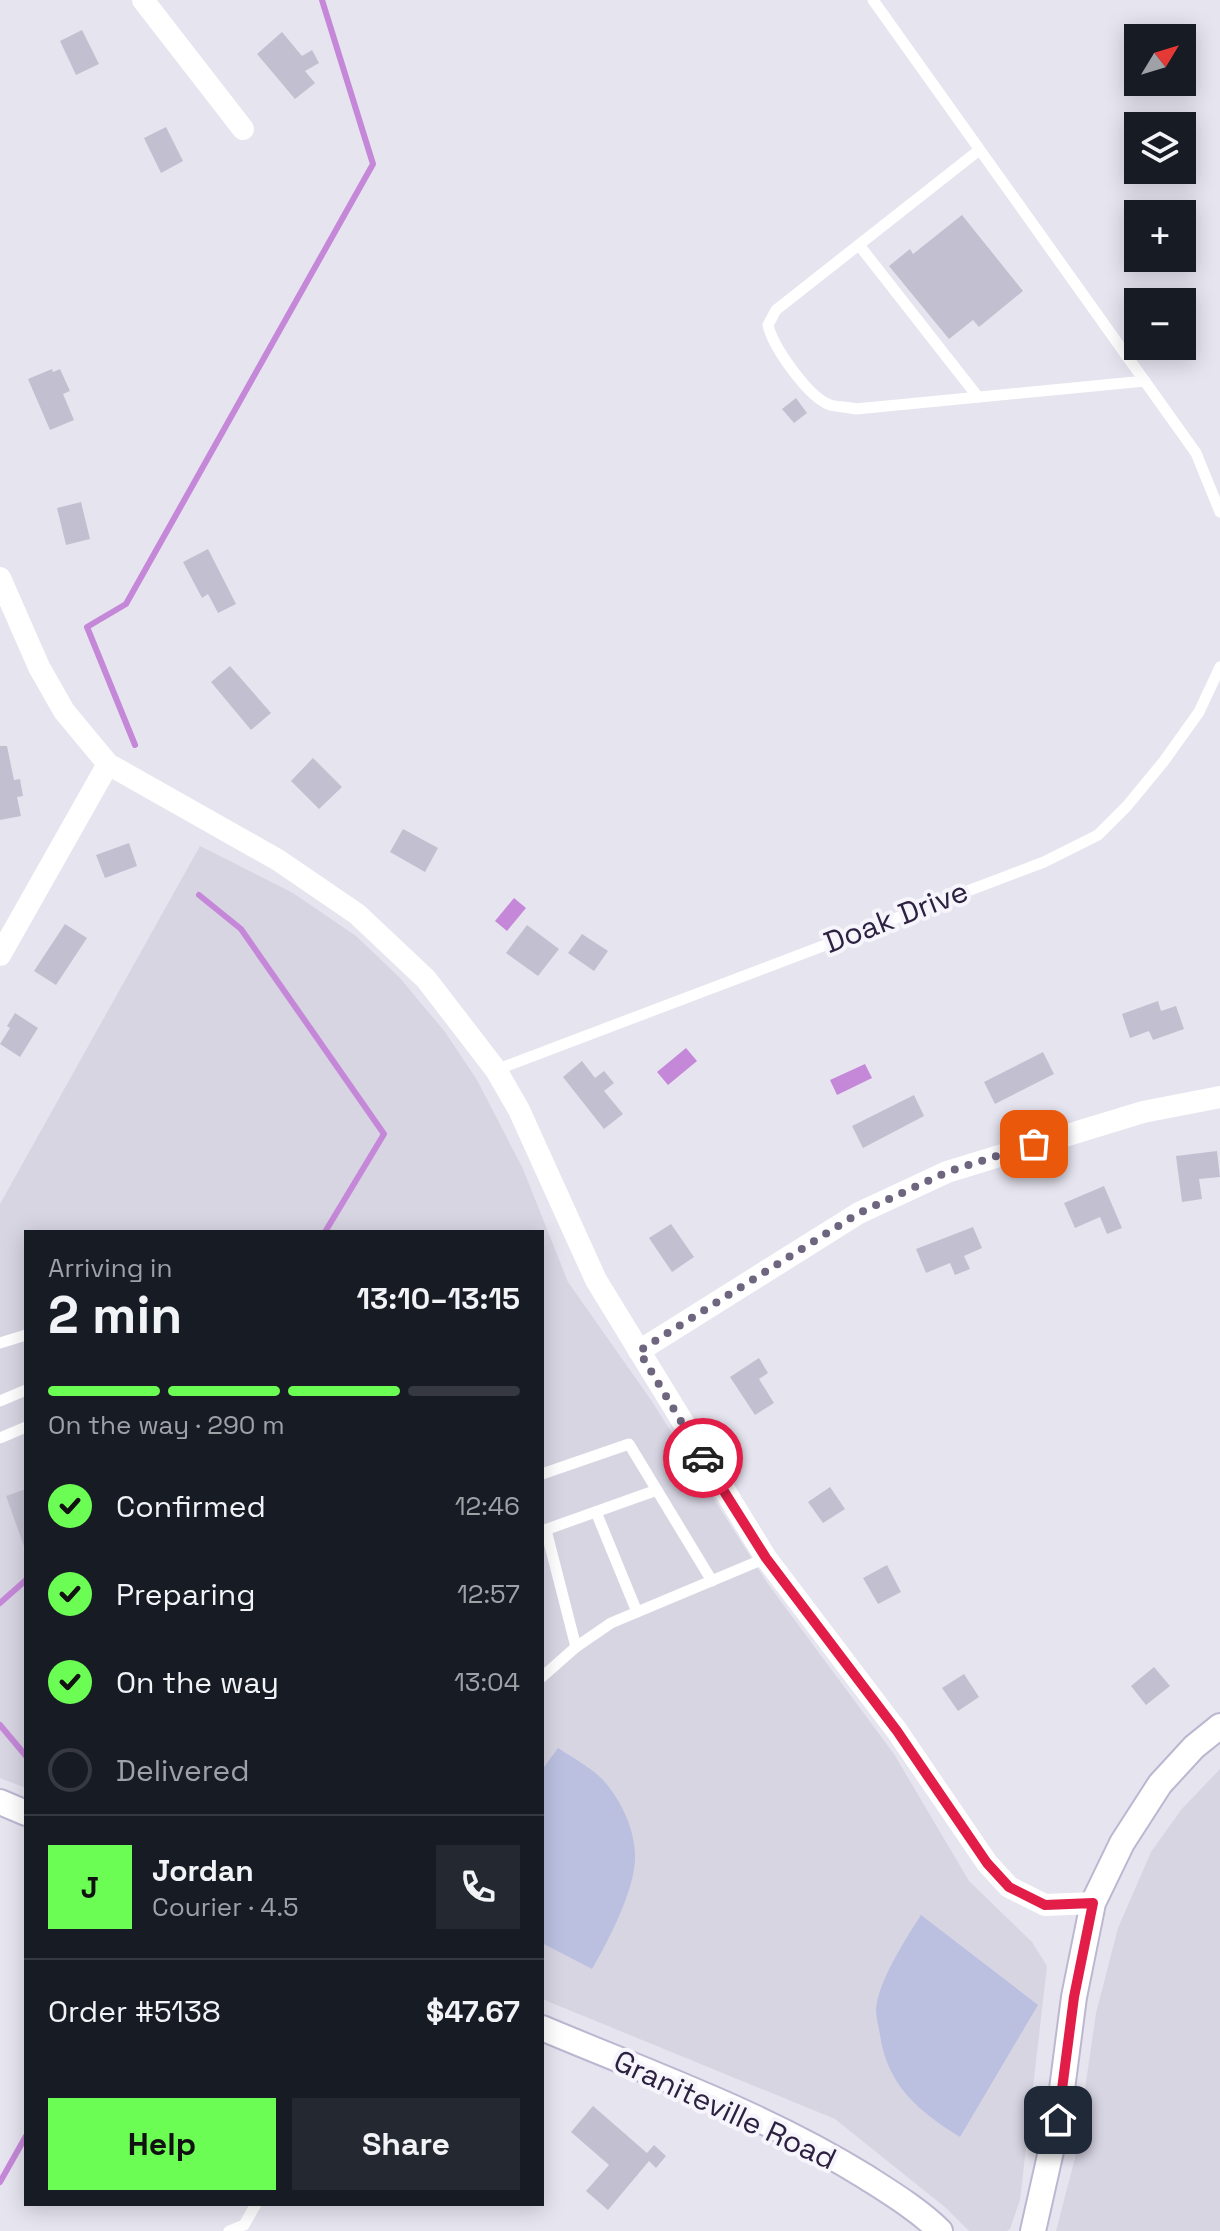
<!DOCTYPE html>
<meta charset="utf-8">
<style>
body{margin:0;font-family:"Space Grotesk",sans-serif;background:#242831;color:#f1f3f6;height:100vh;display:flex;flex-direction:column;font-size:30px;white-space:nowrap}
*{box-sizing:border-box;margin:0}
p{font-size:26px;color:#9ea1a6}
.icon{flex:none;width:44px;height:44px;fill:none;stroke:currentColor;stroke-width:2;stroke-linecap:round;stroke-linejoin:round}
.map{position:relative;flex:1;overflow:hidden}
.side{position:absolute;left:24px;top:1230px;width:520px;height:976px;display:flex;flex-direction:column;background:#171b24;border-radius:0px;box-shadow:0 4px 20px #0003}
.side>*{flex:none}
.needle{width:52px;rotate:52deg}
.fabs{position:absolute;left:1124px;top:24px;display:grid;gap:16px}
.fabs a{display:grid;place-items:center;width:72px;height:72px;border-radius:0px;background:#171b24;box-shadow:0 4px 20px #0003;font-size:40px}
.pin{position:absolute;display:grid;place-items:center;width:68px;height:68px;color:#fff;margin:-34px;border-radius:16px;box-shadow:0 4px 12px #0006}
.courier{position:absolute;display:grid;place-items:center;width:80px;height:80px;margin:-40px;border:6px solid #e11d48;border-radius:50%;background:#fff;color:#222;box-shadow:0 2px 10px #0007}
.headline em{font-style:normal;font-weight:700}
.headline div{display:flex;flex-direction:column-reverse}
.headline{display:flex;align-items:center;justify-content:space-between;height:136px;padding:0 24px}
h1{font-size:52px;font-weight:700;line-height:60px}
.bar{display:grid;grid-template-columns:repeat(4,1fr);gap:12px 8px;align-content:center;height:96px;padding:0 24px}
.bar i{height:10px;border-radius:6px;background:#363941}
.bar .current{background:#6cfd54}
.bar p{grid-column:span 4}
.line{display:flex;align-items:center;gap:20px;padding:0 24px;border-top:2px solid #363941}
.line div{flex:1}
.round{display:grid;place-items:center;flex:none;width:84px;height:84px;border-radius:0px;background:#242831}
ol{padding:0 24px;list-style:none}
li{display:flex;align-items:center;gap:24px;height:88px}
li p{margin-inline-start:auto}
li .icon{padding:8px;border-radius:50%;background:#6cfd54;color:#111;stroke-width:4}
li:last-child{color:#9ea1a6}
li i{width:44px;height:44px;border:4px solid #363941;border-radius:50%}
.primary-button{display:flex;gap:16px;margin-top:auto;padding:16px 24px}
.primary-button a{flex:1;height:92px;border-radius:0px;background:#6cfd54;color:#111;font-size:32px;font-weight:700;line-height:92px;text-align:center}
.primary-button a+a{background:#242831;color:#f1f3f6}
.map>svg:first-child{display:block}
.built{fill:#d8d5e3}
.green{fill:#bbc0e1}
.water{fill:#c588d8}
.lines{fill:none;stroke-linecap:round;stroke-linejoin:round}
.stream{stroke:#c588d8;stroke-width:6}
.building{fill:#c2c0d0}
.secondary-casing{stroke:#bdb6d0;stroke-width:28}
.lane{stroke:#fff;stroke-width:11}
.street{stroke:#fff;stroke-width:22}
.secondary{stroke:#fff;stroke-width:24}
.done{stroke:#6e657f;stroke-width:8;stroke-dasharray:0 14.4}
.route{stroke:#e11d48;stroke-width:10}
.labels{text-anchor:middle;stroke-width:8;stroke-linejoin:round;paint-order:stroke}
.street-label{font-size:30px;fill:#2d2142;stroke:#f6f5fb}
</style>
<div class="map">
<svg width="1220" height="2231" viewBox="0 0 1220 2231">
<rect width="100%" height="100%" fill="#e6e4ef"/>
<g class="built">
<path d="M 200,846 L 293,893 L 356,936 L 399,977 L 445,1032 L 477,1080 L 523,1169 L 568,1282 L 651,1400 L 768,1584 L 894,1754 L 969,1881 L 1032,1942 L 1047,1966 L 1020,2200 L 1010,2229 L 1007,2231 L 969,2231 L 946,2208 L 835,2119 L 542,1999 L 542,1232 L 26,1232 L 26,1788 L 0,1778 L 0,1204 Z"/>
<path d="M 1220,1769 L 1220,2231 L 1056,2231 L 1075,2158 L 1096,2013 L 1118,1928 L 1151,1852 L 1181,1810 Z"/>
</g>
<g class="green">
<path d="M 558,1748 C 573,1758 592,1768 604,1781 C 621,1801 634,1827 635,1854 C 637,1886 608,1942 592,1969 L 542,1943 L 542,1770 Z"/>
<path d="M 921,1915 L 1038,2005 L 960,2137 C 919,2112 887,2085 880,2035 C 879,2027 876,2018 876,2010 C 878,1981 905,1940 921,1915 Z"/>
</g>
<g class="water">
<path d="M 514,898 L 526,908 L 507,931 L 495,921 Z"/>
<path d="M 686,1048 L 697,1061 L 668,1085 L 657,1072 Z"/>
<path d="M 865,1064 L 872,1078 L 837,1095 L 830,1080 Z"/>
</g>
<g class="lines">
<g class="stream">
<path d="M 135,745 L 87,627 L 126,604 L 373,164 L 322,0"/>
<path d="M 199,895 L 241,929 L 384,1134 L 325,1232"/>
<path d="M 0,1603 L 26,1580"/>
<path d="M 0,1725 L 26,1756"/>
<path d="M 0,2182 L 26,2136"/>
</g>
</g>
<g class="building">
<path d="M 82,30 L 99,64 L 76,75 L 60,41 Z"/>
<path d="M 282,32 L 302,56 L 312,50 L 319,63 L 305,71 L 315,83 L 295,99 L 257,54 Z"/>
<path d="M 166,127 L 183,161 L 161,173 L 144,138 Z"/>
<path d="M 962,215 L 1023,291 L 979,327 L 973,320 L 949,339 L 889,266 L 910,249 L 913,254 Z"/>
<path d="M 52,369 L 53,372 L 60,369 L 70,391 L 63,394 L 74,420 L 50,430 L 28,379 Z"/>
<path d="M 796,398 L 807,413 L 794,423 L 782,409 Z"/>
<path d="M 81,502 L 90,539 L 66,545 L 57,508 Z"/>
<path d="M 208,549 L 236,604 L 218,613 L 208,594 L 202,598 L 183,562 Z"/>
<path d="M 230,666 L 271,713 L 251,730 L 211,682 Z"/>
<path d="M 0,746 L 7,746 L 14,780 L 20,779 L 23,796 L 17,797 L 21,816 L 0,820 Z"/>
<path d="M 313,758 L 342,787 L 319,809 L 291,781 Z"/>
<path d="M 403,829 L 438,848 L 425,872 L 390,852 Z"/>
<path d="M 129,843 L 137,866 L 105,878 L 96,855 Z"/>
<path d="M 65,924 L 87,938 L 56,985 L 34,971 Z"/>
<path d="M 527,925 L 559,949 L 538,976 L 506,953 Z"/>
<path d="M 582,934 L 608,951 L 594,971 L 568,953 Z"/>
<path d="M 1158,1001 L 1161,1011 L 1176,1006 L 1184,1029 L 1153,1040 L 1149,1031 L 1130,1038 L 1122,1014 Z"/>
<path d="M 15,1013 L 38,1028 L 20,1057 L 0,1044 L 10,1028 L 7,1026 Z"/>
<path d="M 1043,1052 L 1054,1074 L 995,1104 L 984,1082 Z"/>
<path d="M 582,1061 L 595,1078 L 604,1071 L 614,1083 L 604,1091 L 623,1114 L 604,1129 L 563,1077 Z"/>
<path d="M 914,1095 L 924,1116 L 863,1148 L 852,1126 Z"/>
<path d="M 1217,1151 L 1220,1177 L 1199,1179 L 1202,1199 L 1182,1202 L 1176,1156 Z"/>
<path d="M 1104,1186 L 1122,1228 L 1107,1234 L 1100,1217 L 1075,1228 L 1064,1203 Z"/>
<path d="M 671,1224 L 694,1257 L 672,1272 L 649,1238 Z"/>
<path d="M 973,1227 L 982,1248 L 964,1256 L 970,1269 L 955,1275 L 950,1263 L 926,1273 L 916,1249 Z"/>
<path d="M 759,1358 L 768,1373 L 759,1379 L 774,1403 L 755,1415 L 730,1377 Z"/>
<path d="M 830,1487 L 845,1509 L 823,1523 L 808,1502 Z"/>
<path d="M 26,1489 L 26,1545 L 24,1546 L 6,1496 Z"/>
<path d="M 887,1565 L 901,1592 L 878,1604 L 863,1578 Z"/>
<path d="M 1154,1667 L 1170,1686 L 1146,1705 L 1131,1686 Z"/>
<path d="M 964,1674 L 979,1697 L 958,1711 L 942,1688 Z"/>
<path d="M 593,2106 L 647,2153 L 654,2145 L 666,2156 L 656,2168 L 649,2161 L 608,2210 L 586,2191 L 609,2165 L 571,2132 Z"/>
</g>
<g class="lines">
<g class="secondary-casing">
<g id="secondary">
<path d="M 0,1802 L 26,1813"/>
<path d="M 542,2028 C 651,2074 765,2114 866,2177 C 891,2193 919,2210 940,2231"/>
<path d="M 1033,2231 L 1058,2120 L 1074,1997 L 1093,1903 L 1122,1843 L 1160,1784 L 1194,1747 L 1220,1726"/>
</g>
</g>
<g class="lane">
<path d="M 873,0 L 1196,453 L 1220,512"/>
<path d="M 978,151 L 776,310 L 768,325 C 773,347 808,397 830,405 C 838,407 848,407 856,409 L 1145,381"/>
<path d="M 859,245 L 978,397"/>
<path d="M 496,1070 L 1044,862 L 1098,835 L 1127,806 L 1164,761 L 1199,712 L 1220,667"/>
<path d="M 0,1343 L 26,1335"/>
<path d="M 0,1401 L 26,1390"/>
<path d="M 0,1438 L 26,1427"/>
<path d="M 542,1474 L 629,1444 L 712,1581"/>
<path d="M 596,1512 L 637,1612"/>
<path d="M 546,1530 L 576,1647"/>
<path d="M 542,1531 L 657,1490"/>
<path d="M 542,1677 L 576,1647 L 611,1623 L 766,1558"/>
<path d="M 229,2231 L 244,2225 L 256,2204"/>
</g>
<g class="street">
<path d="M 143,0 L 243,129"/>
<path d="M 0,578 L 39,667 L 64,711 L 108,764 L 278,860 L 357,914 L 426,979 L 496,1070 L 519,1110 L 596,1280 L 766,1558 L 897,1731 L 987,1863 L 1009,1887 L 1045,1905 L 1093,1903"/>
<path d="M 0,955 L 108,764"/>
<path d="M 639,1351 L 859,1213 L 947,1172 L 1143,1112 L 1220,1097"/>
</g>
<use href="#secondary" class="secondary"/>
</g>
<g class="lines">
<path class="done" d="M 703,1458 L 639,1351 L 859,1213 L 947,1172 L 1034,1144"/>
<path class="route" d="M 703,1458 L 766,1558 L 897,1731 L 987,1863 L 1009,1887 L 1045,1905 L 1093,1903 L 1074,1997 L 1058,2120"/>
</g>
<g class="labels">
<g class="street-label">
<text transform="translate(896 917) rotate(-21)" y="10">Doak Drive</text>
<text transform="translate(725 2110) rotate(25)" y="10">Graniteville Road</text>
</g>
</g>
</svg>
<div class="fabs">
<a><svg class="needle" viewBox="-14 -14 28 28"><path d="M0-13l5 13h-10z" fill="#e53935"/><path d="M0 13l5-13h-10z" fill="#9ea1a6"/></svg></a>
<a><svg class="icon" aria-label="layers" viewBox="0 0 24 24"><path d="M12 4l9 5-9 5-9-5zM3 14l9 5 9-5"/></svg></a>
<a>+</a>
<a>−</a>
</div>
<div class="pin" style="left:1034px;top:1144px;background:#ea580c"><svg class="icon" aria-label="bag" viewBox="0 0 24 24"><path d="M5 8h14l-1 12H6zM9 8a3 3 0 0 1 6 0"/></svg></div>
<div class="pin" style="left:1058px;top:2120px;background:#1f2937"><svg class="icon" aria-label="home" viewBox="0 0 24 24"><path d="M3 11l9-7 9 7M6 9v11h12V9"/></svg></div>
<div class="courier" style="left:703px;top:1458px"><svg class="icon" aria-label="car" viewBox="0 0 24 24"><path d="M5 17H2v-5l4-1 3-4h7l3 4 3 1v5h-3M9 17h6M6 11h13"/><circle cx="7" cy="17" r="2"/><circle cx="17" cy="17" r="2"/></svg></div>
<section class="side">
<div class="headline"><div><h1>2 min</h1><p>Arriving in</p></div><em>13:10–13:15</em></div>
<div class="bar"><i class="current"></i><i class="current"></i><i class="current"></i><i></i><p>On the way · 290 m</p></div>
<ol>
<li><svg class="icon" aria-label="check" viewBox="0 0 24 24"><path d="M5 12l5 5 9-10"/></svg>Confirmed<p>12:46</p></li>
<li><svg class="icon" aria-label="check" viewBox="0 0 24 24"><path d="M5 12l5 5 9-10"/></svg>Preparing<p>12:57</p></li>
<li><svg class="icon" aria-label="check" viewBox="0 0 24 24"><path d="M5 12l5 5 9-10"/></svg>On the way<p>13:04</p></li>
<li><i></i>Delivered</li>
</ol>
<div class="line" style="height:144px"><b class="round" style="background:#6cfd54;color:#111">J</b><div><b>Jordan</b><p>Courier · 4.5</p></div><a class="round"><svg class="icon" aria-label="phone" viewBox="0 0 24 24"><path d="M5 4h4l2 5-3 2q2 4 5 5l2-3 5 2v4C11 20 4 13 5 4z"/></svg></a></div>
<div class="line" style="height:104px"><div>Order #5138</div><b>$47.67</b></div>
<div class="primary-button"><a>Help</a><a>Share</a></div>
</section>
</div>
